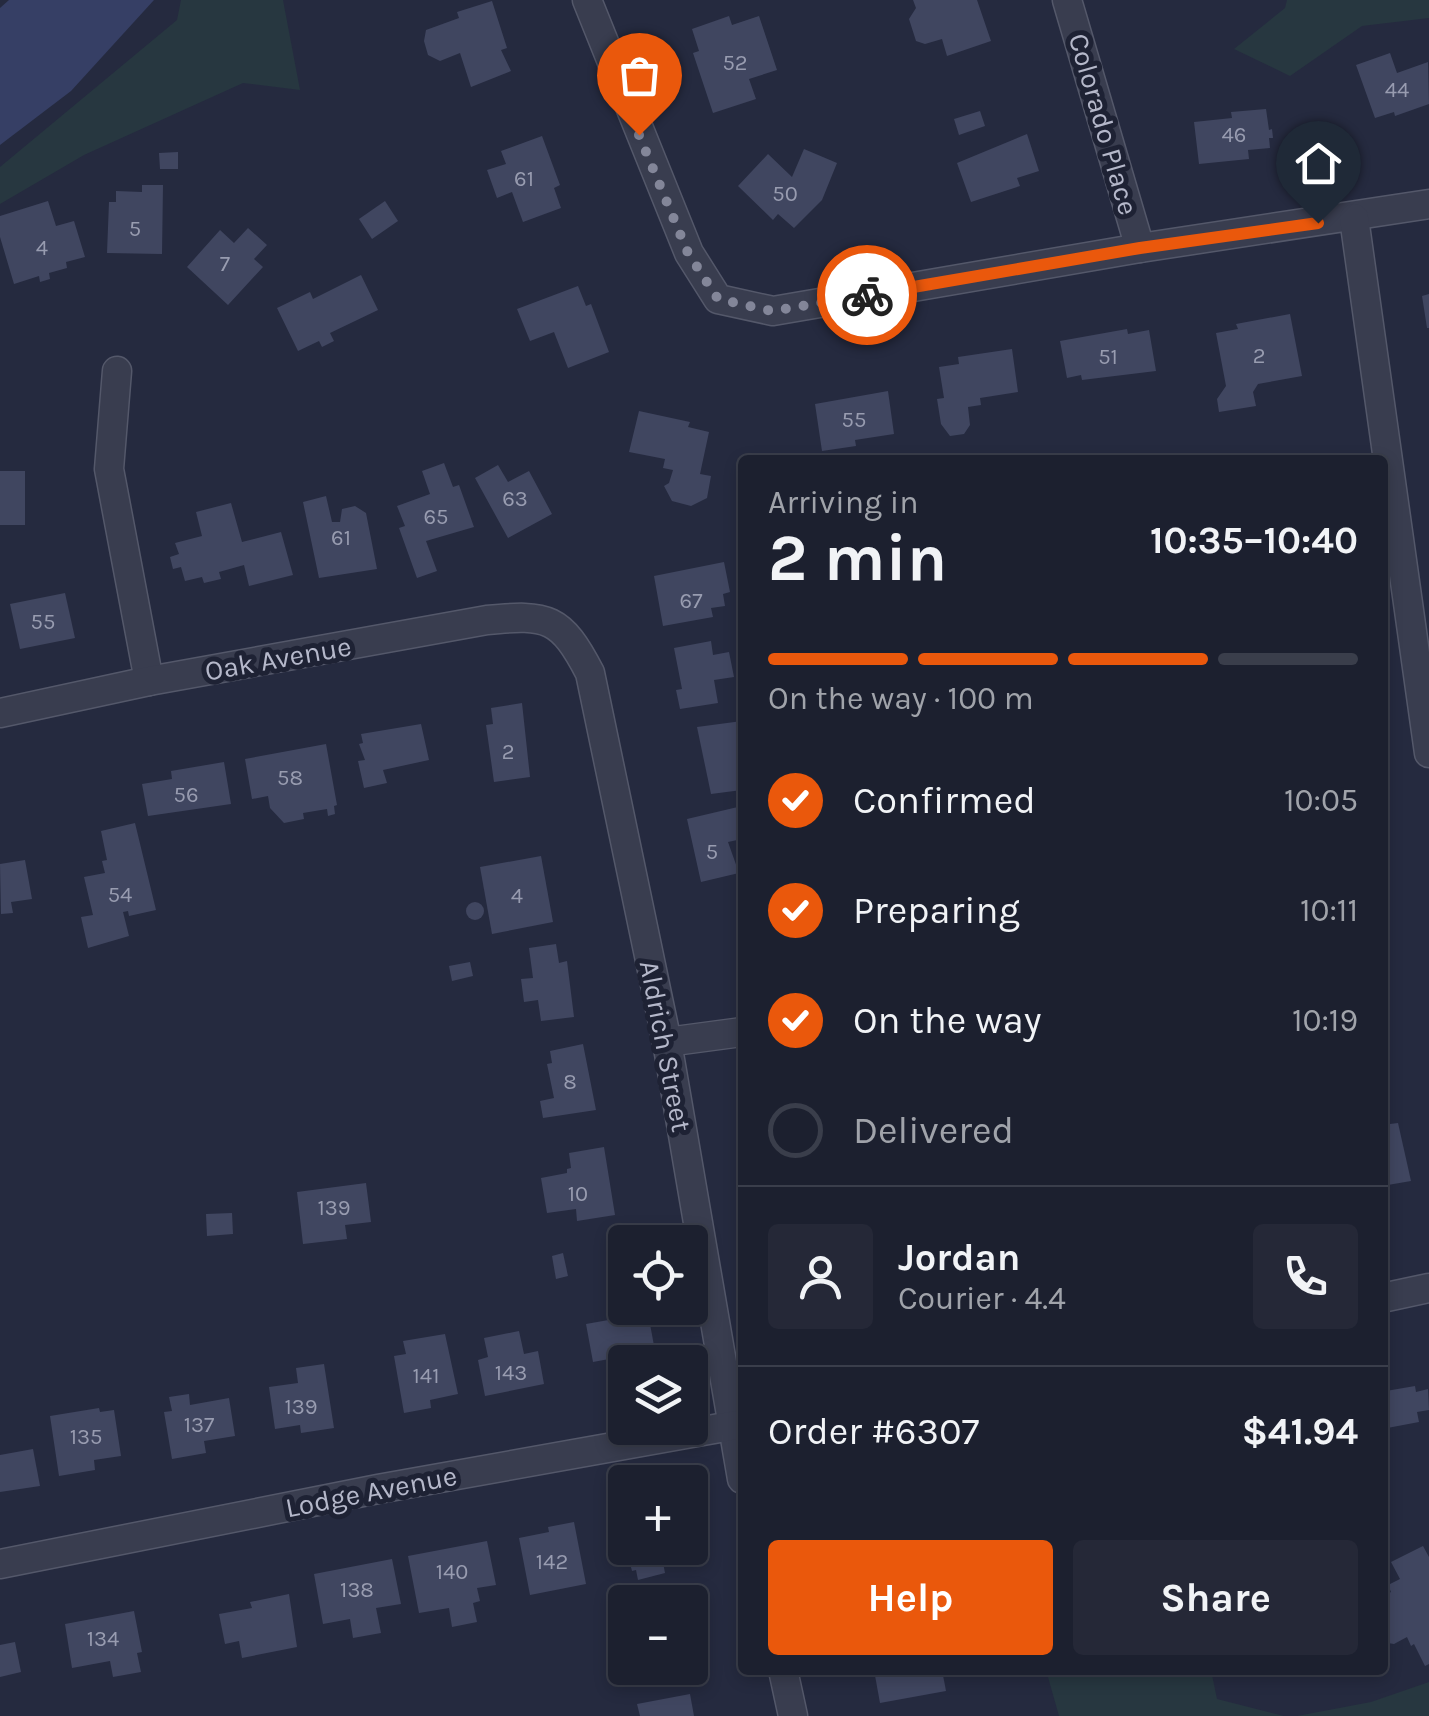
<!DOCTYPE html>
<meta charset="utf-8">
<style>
body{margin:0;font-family:Karla,sans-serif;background:#252837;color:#f1f3f6;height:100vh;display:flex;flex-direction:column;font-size:38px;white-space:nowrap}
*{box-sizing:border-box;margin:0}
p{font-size:32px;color:#a0a3aa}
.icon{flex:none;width:55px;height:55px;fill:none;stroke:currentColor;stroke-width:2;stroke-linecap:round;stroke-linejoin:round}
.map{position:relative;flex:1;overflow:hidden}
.side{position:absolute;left:738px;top:455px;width:650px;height:1220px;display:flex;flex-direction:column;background:#1c202f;border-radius:10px;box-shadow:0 5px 15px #0003,0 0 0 2px #3a3e4b}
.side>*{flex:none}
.fabs{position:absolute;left:608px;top:1225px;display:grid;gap:20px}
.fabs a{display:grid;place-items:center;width:100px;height:100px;border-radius:10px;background:#1c202f;box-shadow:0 5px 15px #0003,0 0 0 2px #3a3e4b;font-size:50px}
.pin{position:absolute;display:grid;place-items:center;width:85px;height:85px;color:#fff;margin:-102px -42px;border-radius:50% 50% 50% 0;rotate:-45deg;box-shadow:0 0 10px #0007}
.pin .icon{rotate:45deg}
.courier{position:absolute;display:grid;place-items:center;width:100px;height:100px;margin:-50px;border:8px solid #ea580c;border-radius:50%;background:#fff;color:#222;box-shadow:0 2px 12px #0007}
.headline em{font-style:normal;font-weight:700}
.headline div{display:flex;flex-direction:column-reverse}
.headline{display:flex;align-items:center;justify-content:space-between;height:170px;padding:0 30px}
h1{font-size:65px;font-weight:700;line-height:75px}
.bar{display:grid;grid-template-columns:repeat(4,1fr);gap:15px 10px;align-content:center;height:120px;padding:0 30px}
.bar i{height:12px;border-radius:8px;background:#3a3e4b}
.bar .active{background:#ea580c}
.bar p{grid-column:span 4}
.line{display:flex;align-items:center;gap:25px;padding:0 30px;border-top:2px solid #3a3e4b}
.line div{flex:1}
.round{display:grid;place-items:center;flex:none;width:105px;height:105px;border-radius:10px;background:#252837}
ol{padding:0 30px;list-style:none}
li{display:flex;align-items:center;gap:30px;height:110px}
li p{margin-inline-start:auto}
li .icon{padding:10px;border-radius:50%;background:#ea580c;color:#fff;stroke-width:4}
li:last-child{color:#a0a3aa}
li i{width:55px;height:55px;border:5px solid #3a3e4b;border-radius:50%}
.action{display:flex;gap:20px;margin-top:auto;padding:20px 30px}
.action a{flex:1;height:115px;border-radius:10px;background:#ea580c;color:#fff;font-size:40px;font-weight:700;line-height:115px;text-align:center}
.action a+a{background:#252837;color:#f1f3f6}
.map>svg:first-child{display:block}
.green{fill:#273740}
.water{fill:#363f65}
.building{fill:#404660}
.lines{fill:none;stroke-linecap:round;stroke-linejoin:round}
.street-casing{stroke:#54586a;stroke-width:31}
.street{stroke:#393d4f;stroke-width:28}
.done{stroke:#838699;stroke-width:10;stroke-dasharray:0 18}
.route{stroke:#ea580c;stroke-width:12}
.labels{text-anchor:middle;stroke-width:10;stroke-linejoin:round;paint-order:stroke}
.number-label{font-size:22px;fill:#989cb0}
.street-label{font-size:28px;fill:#b5b8ca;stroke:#1e2234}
</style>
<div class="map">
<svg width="1429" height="1716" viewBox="0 0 1429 1716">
<rect width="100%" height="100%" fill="#252a3f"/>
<g class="green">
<path d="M 181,0 L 283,0 L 300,90 L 243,83 L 84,155 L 0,204 L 0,167 L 177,20 Z"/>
<path d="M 1287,0 L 1429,0 L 1429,18 L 1362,26 L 1290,76 L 1234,49 L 1285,8 Z"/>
<path d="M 1046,1670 L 1211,1670 L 1217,1699 L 1284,1716 L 1059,1716 Z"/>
<path d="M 1429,1682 L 1429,1716 L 1297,1716 L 1371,1702 Z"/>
</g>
<path class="water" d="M 9,0 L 154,0 L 71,91 L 0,145 L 0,8 Z"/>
<g class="building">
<path d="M 913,0 L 977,0 L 991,41 L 947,56 L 942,39 L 925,44 L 916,41 L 909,19 L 916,8 Z"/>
<path d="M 492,1 L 507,48 L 501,50 L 511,71 L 471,87 L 460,53 L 440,61 L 428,55 L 424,41 L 426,30 L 459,18 L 457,12 Z"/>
<path d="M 729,16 L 732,25 L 759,16 L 777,70 L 749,79 L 756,99 L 713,113 L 693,53 L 699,51 L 692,29 Z"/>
<path d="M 1390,53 L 1397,73 L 1428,62 L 1429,104 L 1395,116 L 1394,112 L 1375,118 L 1356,65 Z"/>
<path d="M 1266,109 L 1269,130 L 1272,129 L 1273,138 L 1269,138 L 1270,148 L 1248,150 L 1249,159 L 1199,164 L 1194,122 L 1232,118 L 1231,112 Z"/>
<path d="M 980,111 L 985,126 L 959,135 L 954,119 Z"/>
<path d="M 1027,134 L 1039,171 L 1017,178 L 1020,186 L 971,202 L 957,163 Z"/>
<path d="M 542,136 L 560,185 L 554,188 L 561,208 L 523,222 L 512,192 L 497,198 L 487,170 L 506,164 L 501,151 Z"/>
<path d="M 804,149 L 837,163 L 822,200 L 794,228 L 778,214 L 773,220 L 738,186 L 768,154 L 792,177 Z"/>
<path d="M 178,152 L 178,169 L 160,169 L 159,153 Z"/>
<path d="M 142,185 L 163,185 L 162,254 L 107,253 L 109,202 L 116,202 L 116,191 L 142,192 Z"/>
<path d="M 48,201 L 56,226 L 74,221 L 85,257 L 66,262 L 67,268 L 49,273 L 50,279 L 40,282 L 39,276 L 14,284 L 0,237 L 0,216 Z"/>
<path d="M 385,201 L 398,221 L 372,239 L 359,219 Z"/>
<path d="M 248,228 L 267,245 L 254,259 L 263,267 L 228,305 L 187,267 L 220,230 L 234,243 Z"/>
<path d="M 361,275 L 378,310 L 330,333 L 334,341 L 322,347 L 319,341 L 298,351 L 277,308 L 310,292 L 313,299 Z"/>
<path d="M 578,286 L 586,306 L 591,304 L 609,352 L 568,368 L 554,332 L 530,341 L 517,309 Z"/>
<path d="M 1429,294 L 1429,328 L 1427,328 L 1422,296 Z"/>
<path d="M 1290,314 L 1302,376 L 1258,384 L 1253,392 L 1256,406 L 1219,412 L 1217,399 L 1226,386 L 1216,333 L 1238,329 L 1236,324 Z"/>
<path d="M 1127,329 L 1128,334 L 1149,330 L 1156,371 L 1082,380 L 1081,375 L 1067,378 L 1060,341 Z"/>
<path d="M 1012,349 L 1018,392 L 980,398 L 981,405 L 968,407 L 970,425 L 964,434 L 950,436 L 941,424 L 937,399 L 944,398 L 939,367 L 959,364 L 958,357 Z"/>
<path d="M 888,391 L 894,434 L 855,440 L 856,446 L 822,451 L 815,404 Z"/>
<path d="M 639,411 L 690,422 L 688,427 L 709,432 L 700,474 L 711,476 L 707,498 L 691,506 L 672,501 L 664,486 L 669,483 L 673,470 L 663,468 L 665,459 L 629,452 Z"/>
<path d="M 444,463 L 453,487 L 459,485 L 474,527 L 426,541 L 437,571 L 417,578 L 399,528 L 405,526 L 397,506 L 430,494 L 422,471 Z"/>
<path d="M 498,465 L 508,482 L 529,471 L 552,514 L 508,538 L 475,478 Z"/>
<rect x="0" y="471" width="25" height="54"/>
<path d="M 326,496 L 332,522 L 340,522 L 342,509 L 355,506 L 366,513 L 377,569 L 319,578 L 303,502 Z"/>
<path d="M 231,503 L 242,542 L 281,532 L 293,575 L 249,586 L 244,565 L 219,572 L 221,579 L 204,583 L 202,577 L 185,581 L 181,567 L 173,569 L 170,557 L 179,554 L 175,543 L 202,536 L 196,512 Z"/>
<path d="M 724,562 L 730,592 L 723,594 L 725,606 L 711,608 L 713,617 L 663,626 L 654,576 Z"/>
<path d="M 65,593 L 75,638 L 20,649 L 10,604 Z"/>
<path d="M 711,641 L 713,655 L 729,652 L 734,677 L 714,680 L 718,703 L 680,709 L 676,690 L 682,689 L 674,648 Z"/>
<path d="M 522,703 L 530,777 L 494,782 L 486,725 L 493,724 L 491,708 Z"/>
<path d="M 742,721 L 742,790 L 711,794 L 697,727 Z"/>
<path d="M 421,724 L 429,760 L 383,770 L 387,783 L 364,788 L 358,761 L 365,760 L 359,744 L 363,743 L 361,734 Z"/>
<path d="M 326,744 L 337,805 L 334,806 L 335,814 L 328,816 L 327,809 L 303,813 L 304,819 L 284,823 L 270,808 L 268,796 L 252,799 L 245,759 Z"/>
<path d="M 224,762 L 231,804 L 148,816 L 142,784 L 172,779 L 171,771 Z"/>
<path d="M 742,806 L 742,839 L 728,842 L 739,873 L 701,882 L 687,819 Z"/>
<path d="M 135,823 L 156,910 L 129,916 L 128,911 L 123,912 L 129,936 L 88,948 L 81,917 L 93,915 L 84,877 L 105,873 L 102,861 L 107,860 L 101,831 Z"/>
<path d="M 541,856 L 553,922 L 492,934 L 480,867 Z"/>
<path d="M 25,860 L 32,899 L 11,902 L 13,913 L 1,914 L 0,864 Z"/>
<circle cx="475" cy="911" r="9"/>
<path d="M 556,944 L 559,963 L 567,961 L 574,1017 L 541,1021 L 538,1000 L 524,1002 L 521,979 L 533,978 L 529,948 Z"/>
<path d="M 470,962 L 473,976 L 452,981 L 449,966 Z"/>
<path d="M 583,1044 L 596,1110 L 543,1118 L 540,1101 L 554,1098 L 547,1064 L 552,1063 L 550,1051 Z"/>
<path d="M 1398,1123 L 1411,1181 L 1382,1186 L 1382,1125 Z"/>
<path d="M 604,1147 L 615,1215 L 577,1221 L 576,1209 L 547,1213 L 541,1178 L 567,1173 L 567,1169 L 571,1168 L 569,1153 Z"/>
<path d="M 366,1183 L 371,1222 L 345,1225 L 347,1239 L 303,1244 L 297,1192 Z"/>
<path d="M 232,1213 L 233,1234 L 207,1236 L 206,1214 Z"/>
<path d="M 563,1253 L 568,1276 L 556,1279 L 552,1256 Z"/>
<path d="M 648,1313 L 657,1362 L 625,1362 L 623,1374 L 620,1357 L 593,1362 L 586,1324 Z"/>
<path d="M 519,1331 L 524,1354 L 538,1351 L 544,1384 L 485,1396 L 478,1360 L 488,1357 L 484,1338 Z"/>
<path d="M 445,1334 L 458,1394 L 430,1400 L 431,1408 L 404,1413 L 394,1356 L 406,1354 L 403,1341 Z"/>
<path d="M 324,1364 L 334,1428 L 301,1433 L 300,1425 L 275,1429 L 269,1387 L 298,1383 L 296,1368 Z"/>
<path d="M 1385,1381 L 1386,1391 L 1415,1386 L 1416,1392 L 1428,1389 L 1429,1410 L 1417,1412 L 1419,1422 L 1382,1429 Z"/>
<path d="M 189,1394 L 190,1405 L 229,1398 L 235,1436 L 204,1441 L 206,1453 L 172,1459 L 164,1412 L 172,1411 L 169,1397 Z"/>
<path d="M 99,1408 L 100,1412 L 114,1410 L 121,1456 L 94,1460 L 95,1470 L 59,1476 L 50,1416 Z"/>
<path d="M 33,1449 L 40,1486 L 0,1492 L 0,1455 Z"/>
<path d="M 574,1522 L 586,1584 L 530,1595 L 519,1538 L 549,1532 L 548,1527 Z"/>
<path d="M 487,1541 L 496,1585 L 477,1588 L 480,1601 L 473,1603 L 477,1622 L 452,1627 L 449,1608 L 419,1613 L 408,1556 Z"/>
<path d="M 1423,1546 L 1429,1557 L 1429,1664 L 1425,1666 L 1414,1644 L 1411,1646 L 1407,1637 L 1394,1644 L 1382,1642 L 1382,1597 L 1391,1592 L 1388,1585 L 1400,1579 L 1391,1562 Z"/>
<path d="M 626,1548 L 675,1548 L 675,1549 L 661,1552 L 665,1573 L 638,1580 L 636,1570 L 632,1571 Z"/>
<path d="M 392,1559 L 401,1604 L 376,1608 L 381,1633 L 353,1638 L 350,1619 L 323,1624 L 314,1574 Z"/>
<path d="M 289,1594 L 297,1647 L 242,1658 L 239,1641 L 225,1644 L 219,1614 L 252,1608 L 250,1602 Z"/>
<path d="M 134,1611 L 142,1652 L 137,1653 L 141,1672 L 113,1677 L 110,1661 L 72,1668 L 65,1624 Z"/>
<path d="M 15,1642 L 21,1672 L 0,1677 L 0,1645 Z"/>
<path d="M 650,1668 L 683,1668 L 683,1669 L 652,1676 Z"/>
<path d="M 874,1670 L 942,1670 L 946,1691 L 880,1703 Z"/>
<path d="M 690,1694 L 694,1716 L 640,1716 L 637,1704 Z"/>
</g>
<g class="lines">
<g class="street-casing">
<g id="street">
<path d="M 587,0 L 689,253 L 718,299 L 773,311 L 1140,248 L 1429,204"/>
<path d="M 1067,0 L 1140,248"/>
<path d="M 1354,218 L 1429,753"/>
<path d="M 117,371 L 109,469 L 149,681"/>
<path d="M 0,713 L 149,681 L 487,620 C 548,614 561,617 590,673 L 667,1042 L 742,1479"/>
<path d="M 667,1042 L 742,1032"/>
<path d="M 1382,1298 L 1429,1288"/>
<path d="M 0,1564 L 378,1489 L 742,1424"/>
<path d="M 783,1670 L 793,1716"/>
</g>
</g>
<use href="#street" class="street"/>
</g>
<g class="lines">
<path class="done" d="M 639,135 L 688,253 L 718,299 L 772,311 L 867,295"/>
<path class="route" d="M 867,295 L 1140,248 L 1318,223"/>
</g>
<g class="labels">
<g class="number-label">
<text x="735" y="70">52</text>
<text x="1397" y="97">44</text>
<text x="1234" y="142">46</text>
<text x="524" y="186">61</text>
<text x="785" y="201">50</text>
<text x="135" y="236">5</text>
<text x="42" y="255">4</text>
<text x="225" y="271">7</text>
<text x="1259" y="363">2</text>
<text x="1108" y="364">51</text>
<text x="854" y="427">55</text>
<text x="515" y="506">63</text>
<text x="436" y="524">65</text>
<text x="341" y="545">61</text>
<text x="691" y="608">67</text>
<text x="43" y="629">55</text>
<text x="508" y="759">2</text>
<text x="290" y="785">58</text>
<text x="186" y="802">56</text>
<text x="712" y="859">5</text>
<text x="120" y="902">54</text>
<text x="517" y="903">4</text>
<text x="570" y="1089">8</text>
<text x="578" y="1201">10</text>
<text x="334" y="1215">139</text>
<text x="511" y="1380">143</text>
<text x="426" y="1383">141</text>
<text x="301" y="1414">139</text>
<text x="199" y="1432">137</text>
<text x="86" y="1444">135</text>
<text x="552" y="1569">142</text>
<text x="452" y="1579">140</text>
<text x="357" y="1597">138</text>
<text x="103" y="1646">134</text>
</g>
<g class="street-label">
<text transform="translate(1104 124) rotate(74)" y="10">Colorado Place</text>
<text transform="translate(278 658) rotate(-10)" y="10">Oak Avenue</text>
<text transform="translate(666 1046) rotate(79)" y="10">Aldrich Street</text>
<text transform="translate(371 1491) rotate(-11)" y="10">Lodge Avenue</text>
</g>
</g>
</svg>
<div class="fabs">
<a><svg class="icon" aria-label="locate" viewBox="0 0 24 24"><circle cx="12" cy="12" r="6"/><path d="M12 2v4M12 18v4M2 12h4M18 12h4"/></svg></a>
<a><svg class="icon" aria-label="layers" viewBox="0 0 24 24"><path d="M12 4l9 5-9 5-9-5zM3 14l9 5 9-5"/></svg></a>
<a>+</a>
<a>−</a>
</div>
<div class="pin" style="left:639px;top:135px;background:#ea580c"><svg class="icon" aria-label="bag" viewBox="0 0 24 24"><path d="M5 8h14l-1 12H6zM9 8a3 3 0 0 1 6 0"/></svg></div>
<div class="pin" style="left:1318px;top:223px;background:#1f2937"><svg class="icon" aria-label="home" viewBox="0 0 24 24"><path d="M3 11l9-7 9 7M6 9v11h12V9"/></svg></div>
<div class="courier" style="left:867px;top:295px"><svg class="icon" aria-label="bike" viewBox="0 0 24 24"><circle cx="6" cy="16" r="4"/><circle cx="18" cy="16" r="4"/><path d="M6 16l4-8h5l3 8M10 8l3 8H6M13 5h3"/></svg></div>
<section class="side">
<div class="headline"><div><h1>2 min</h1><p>Arriving in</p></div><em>10:35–10:40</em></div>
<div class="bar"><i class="active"></i><i class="active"></i><i class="active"></i><i></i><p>On the way · 100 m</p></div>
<ol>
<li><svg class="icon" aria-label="check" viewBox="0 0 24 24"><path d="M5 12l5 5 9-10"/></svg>Confirmed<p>10:05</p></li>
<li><svg class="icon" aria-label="check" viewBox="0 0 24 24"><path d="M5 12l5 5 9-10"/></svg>Preparing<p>10:11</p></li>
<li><svg class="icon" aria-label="check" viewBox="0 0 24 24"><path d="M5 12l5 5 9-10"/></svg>On the way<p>10:19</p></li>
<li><i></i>Delivered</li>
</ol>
<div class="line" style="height:180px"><a class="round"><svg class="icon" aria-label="person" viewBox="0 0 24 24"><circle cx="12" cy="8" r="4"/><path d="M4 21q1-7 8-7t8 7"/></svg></a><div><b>Jordan</b><p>Courier · 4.4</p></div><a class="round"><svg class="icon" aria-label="phone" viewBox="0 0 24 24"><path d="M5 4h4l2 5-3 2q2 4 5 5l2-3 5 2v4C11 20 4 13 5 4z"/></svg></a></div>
<div class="line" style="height:130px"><div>Order #6307</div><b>$41.94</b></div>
<div class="action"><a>Help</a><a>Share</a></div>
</section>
</div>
